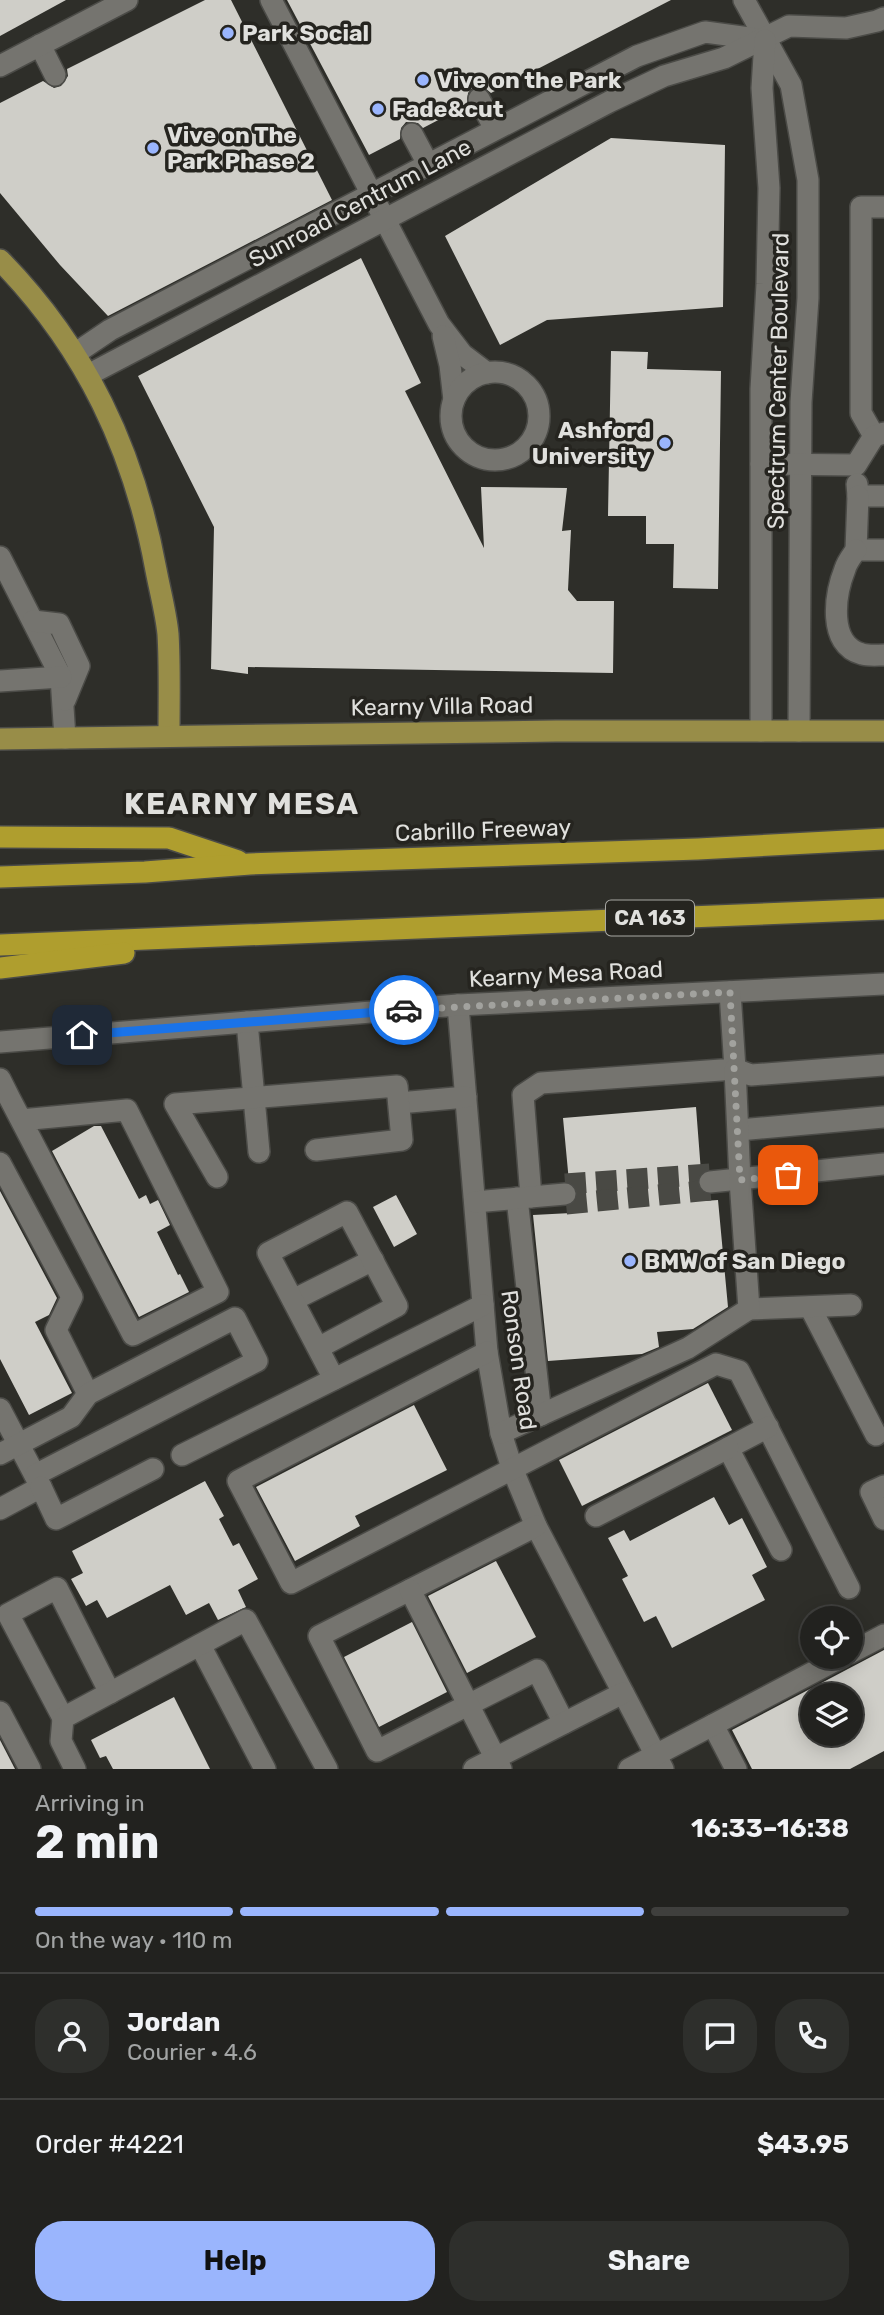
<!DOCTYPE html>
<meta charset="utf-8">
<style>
body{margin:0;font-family:Rubik,sans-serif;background:#2e2f2c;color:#f1f3f6;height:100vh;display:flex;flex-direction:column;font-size:26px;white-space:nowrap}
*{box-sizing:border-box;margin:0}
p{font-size:23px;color:#a2a4a4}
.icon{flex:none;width:38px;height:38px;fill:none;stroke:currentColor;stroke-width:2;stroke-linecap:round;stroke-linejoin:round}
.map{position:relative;height:1769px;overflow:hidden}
.details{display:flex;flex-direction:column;background:#22221f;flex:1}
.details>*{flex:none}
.fabs{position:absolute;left:800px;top:1606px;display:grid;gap:14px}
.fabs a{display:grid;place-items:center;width:63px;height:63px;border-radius:50%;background:#22221f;box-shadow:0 4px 18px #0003,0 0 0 2px #3f3f3d;font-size:35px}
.pin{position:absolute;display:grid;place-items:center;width:60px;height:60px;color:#fff;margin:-30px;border-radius:14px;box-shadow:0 4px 10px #0006}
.courier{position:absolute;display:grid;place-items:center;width:70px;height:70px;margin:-35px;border:5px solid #1a73e8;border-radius:50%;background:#fff;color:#222;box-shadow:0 2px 9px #0007}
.head em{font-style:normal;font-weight:700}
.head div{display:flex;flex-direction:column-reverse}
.head{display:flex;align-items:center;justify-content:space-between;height:119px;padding:0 35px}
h1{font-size:46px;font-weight:700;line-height:52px}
.bar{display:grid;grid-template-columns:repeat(4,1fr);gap:10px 7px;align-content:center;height:84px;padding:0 35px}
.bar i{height:9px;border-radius:5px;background:#3f3f3d}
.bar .active{background:#9ab5fd}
.bar p{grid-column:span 4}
.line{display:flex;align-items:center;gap:18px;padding:0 35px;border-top:2px solid #3f3f3d}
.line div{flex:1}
.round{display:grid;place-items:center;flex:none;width:74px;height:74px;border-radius:28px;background:#2e2f2c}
.primary-button{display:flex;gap:14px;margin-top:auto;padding:14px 35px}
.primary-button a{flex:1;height:80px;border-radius:28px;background:#9ab5fd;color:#111;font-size:28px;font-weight:700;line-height:80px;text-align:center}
.primary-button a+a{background:#2e2f2c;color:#f1f3f6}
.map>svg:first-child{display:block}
.building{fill:#cfcec8;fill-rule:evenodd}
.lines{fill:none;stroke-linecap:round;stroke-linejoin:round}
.minor-tunnel{stroke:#494944;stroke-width:21;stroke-dasharray:21 10;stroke-linecap:butt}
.minor-casing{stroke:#4b4b47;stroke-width:24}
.major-casing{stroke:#4b4b47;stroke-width:24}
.highway-casing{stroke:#4b4b47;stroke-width:24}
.minor{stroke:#75746f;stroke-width:21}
.major{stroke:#988d48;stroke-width:21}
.highway{stroke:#af9e2e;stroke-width:21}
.done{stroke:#a2a29e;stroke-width:7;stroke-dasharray:0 12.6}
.route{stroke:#1a73e8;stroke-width:9}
.poi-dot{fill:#9ab5fd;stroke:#25241f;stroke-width:2.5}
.labels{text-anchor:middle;stroke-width:7;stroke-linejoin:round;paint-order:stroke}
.shield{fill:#25241f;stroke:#a8a8a4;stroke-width:2}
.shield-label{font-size:21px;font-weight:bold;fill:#e0e0dd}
.poi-label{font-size:23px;font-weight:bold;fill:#e0e0dd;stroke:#25241f;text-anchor:start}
.street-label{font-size:23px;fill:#e0e0dd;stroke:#25241f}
.district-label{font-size:30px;font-weight:bold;letter-spacing:2px;fill:#e0e0dd;stroke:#25241f}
</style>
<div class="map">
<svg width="884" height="1769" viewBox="0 0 884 1769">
<rect width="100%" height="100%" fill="#2e2e29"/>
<g class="building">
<path d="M 0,0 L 66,0 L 0,36 Z"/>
<path d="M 205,0 L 231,0 L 332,200 L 108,316 L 60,265 L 0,193 L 0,103 L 43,81 L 54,88 L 61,86 L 68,76 L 67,69 Z"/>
<path d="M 287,0 L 671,0 L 491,93 L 485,88 L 473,87 L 468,93 L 467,105 L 423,128 L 418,123 L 406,122 L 401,128 L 400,139 L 369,155 Z"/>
<path d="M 611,138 L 725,145 L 723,307 L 547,320 L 500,345 L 445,236 Z"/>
<path d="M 361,258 L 421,383 L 405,391 L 484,548 L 481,487 L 567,488 L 562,531 L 571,530 L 568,590 L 577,601 L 614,601 L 613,673 L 248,667 L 248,674 L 211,669 L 214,527 L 138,376 Z"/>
<path d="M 611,351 L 648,352 L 647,369 L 721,371 L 718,589 L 673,588 L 674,544 L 646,544 L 646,516 L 608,516 Z"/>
<path d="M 696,1107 L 701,1172 L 698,1177 L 697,1184 L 703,1193 L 704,1201 L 718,1200 L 728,1307 L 693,1329 L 657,1332 L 659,1347 L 642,1354 L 548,1361 L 533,1215 L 571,1213 L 571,1206 L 577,1199 L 576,1187 L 569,1182 L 563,1118 Z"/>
<path d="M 94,1126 L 101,1126 L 139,1199 L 146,1195 L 150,1204 L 158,1200 L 170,1225 L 157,1232 L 178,1275 L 180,1274 L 189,1292 L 139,1317 L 52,1151 Z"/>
<path d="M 0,1191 L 57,1298 L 49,1315 L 35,1322 L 72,1393 L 29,1415 L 0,1359 Z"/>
<path d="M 396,1195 L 417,1234 L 394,1247 L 373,1207 Z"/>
<path d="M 708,1383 L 732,1430 L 582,1506 L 559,1460 Z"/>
<path d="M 414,1405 L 447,1470 L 355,1516 L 360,1526 L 295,1561 L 256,1487 Z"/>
<path d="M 205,1481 L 224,1516 L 219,1519 L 233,1546 L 239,1543 L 258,1579 L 238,1590 L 246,1607 L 218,1620 L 209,1603 L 186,1615 L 170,1585 L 107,1618 L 97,1600 L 86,1606 L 71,1579 L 83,1573 L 72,1551 Z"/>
<path d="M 714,1497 L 729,1525 L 742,1518 L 767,1567 L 752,1575 L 765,1600 L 672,1648 L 656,1616 L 644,1622 L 622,1579 L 628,1576 L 608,1538 L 624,1530 L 630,1541 Z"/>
<path d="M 496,1561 L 536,1637 L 467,1673 L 428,1596 Z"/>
<path d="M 412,1622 L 447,1692 L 379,1727 L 344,1657 Z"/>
<path d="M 884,1650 L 884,1751 L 850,1769 L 752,1769 L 732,1730 ZM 812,1696 L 850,1696 L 850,1734 L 812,1734 Z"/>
<path d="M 174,1697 L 210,1769 L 113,1769 L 106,1756 L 100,1758 L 91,1740 Z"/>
<path d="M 0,1740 L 15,1769 L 0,1769 Z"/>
</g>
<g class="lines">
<g class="minor-tunnel">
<path d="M 565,1184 L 710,1174"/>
<path d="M 566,1204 L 711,1190"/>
</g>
<g class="minor-casing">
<g id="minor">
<path d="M 271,0 L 439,324 L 462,354 L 487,373"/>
<path d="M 744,0 L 791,85 L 808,180 L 808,298 L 801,402 L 799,731"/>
<path d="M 40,45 L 55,75"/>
<path d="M 0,66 L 127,0"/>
<path d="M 479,99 L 495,129"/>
<path d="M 412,134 L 428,164"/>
<path d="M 443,336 L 450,365 L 454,400"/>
<path d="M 76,353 L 110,330 L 637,56 L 705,32 L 765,40"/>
<circle cx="495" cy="416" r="44"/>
<path d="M 88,375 L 609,102 L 664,76 L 724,58 L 789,26 L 846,28 L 877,21 L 884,18"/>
<path d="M 874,436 L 861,413 L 861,207 L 884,207"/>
<path d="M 761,464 L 856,465 L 874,436 L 884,433"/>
<path d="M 857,484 L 858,496 L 884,496"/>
<path d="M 858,496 L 856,550 L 884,550"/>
<path d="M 856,550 C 852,556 847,562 845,569 C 835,594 827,645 862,654 C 869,656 877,655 884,655"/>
<path d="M 0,557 L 61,677 L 65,738"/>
<path d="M 33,621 L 59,624 L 79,666 L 65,700"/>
<path d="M 0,681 L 61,677"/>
<path d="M 761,731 L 761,389 L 767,284 L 769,188 L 762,88 L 765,40"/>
<path d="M 458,1005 L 487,1352 L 501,1433 L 512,1468 L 536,1526 L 663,1769"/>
<path d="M 247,1022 L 259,1152"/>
<path d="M 0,1042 L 458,1005 L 884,984"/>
<path d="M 0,1079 L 10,1099 L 133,1335 L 218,1292 L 127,1110 L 21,1120"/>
<path d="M 399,1103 L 466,1097"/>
<path d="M 739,1130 L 884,1117"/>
<path d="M 0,1163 L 72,1297 L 56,1330 L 88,1394"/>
<path d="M 217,1177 L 175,1104 L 397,1086 L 402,1140 L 316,1150"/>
<path d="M 710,1182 L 884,1164"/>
<path d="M 531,1197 L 523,1095 L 541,1083 L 735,1069 L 730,992"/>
<path d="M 517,1198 L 541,1415"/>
<path d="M 475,1202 L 565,1194"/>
<path d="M 293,1300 L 373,1260"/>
<path d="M 810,1307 L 876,1435"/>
<path d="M 749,1309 L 851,1305"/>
<path d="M 318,1348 L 397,1306 L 347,1212 L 268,1253 L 334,1379"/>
<path d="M 487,1352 L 238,1481 L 291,1583 L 716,1364 L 739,1371 L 849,1588"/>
<path d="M 0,1409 L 41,1487 L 0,1509"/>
<path d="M 768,1427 L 728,1448 L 781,1550"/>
<path d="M 501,1433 L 688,1348 L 749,1309 L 740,1180 L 735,1069 L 751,1075 L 884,1065"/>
<path d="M 0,1454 L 71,1417 L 88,1394 L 235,1318 L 257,1361 L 35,1475"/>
<path d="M 182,1455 L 483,1305"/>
<path d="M 884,1486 L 871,1492 L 884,1519"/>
<path d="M 41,1487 L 56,1519 L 153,1469"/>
<path d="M 596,1516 L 728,1448"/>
<path d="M 536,1526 L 319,1636 L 377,1751 L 537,1670 L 564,1723"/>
<path d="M 410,1590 L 501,1769"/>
<path d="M 200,1645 L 265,1769"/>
<path d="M 850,1653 L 884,1635"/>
<path d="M 0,1712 L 30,1769"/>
<path d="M 63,1718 L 8,1614 L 57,1588 L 110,1693"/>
<path d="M 713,1725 L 736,1769"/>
<path d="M 75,1769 L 61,1741 L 63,1718 L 246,1620 L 327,1769"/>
<path d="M 474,1769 L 623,1693"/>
<path d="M 629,1769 L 842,1657"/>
</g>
</g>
<g class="major-casing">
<g id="major">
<path d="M 0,260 C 86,348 134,450 156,570 C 160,591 166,613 168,634 C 170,667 169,702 169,735"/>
<path d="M 0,739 L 556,731 L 884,731"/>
</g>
</g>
<g class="highway-casing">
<g id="highway">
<path d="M 0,837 L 169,838 L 238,861"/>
<path d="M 0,877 L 145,872 L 250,864 L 698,849 L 884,839"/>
<path d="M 0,945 L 884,909"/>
<path d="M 0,968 L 124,953"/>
</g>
</g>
<use href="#minor" class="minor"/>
<use href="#major" class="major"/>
<use href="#highway" class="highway"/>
</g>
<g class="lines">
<path class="done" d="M 404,1010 L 730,992 L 740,1180 L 788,1175"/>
<path class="route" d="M 82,1035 L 404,1010"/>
</g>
<g class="poi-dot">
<circle cx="228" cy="33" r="7"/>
<circle cx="423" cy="80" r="7"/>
<circle cx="378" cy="109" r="7"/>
<circle cx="153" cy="148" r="7"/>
<circle cx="665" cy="443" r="7"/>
<circle cx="630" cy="1261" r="7"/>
</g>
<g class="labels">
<rect class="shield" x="606" y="900.5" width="88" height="35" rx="5"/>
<g class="shield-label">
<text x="650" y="925">CA 163</text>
</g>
<g class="poi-label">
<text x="242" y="41">Park Social</text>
<text x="437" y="88">Vive on the Park</text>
<text x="392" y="117">Fade&amp;cut</text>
<text x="167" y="143">Vive on The<tspan x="167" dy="26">Park Phase 2</tspan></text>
<text x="651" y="438" text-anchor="end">Ashford<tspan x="651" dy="26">University</tspan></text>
<text x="644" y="1269">BMW of San Diego</text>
</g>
<g class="street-label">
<text transform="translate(360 203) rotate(-28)" y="8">Sunroad Centrum Lane</text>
<text transform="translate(778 381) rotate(-89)" y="8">Spectrum Center Boulevard</text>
<text transform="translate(442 706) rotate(-1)" y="8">Kearny Villa Road</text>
<text transform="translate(483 830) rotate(-2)" y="8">Cabrillo Freeway</text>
<text transform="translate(566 974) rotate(-3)" y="8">Kearny Mesa Road</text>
<text transform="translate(519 1360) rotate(82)" y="8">Ronson Road</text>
</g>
<g class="district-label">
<text x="242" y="814">KEARNY MESA</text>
</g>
</g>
</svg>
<div class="fabs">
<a><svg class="icon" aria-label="locate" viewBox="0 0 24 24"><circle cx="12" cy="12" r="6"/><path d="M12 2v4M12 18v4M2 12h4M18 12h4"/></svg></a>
<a><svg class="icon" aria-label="layers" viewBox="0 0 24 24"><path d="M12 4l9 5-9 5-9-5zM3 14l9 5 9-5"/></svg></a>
</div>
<div class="pin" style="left:788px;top:1175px;background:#ea580c"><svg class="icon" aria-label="bag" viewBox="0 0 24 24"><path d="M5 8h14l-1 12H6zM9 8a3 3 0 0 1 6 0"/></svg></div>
<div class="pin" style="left:82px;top:1035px;background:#1f2937"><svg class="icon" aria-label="home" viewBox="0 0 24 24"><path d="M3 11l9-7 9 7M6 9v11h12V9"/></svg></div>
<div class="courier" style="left:404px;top:1010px"><svg class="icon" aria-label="car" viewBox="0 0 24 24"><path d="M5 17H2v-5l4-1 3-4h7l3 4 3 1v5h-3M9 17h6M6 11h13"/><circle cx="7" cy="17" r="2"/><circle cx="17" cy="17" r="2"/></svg></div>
</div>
<section class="details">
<div class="head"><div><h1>2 min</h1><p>Arriving in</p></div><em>16:33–16:38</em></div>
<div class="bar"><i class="active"></i><i class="active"></i><i class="active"></i><i></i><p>On the way · 110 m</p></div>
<div class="line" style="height:126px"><a class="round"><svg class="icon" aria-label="person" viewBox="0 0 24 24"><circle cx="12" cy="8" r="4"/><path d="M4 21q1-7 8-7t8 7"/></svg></a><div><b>Jordan</b><p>Courier · 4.6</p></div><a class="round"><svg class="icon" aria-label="chat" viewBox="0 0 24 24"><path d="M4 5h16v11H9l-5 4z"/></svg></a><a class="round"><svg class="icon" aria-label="phone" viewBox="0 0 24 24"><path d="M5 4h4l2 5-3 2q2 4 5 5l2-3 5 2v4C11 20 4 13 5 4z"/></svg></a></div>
<div class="line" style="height:91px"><div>Order #4221</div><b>$43.95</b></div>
<div class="primary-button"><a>Help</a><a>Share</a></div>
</section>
